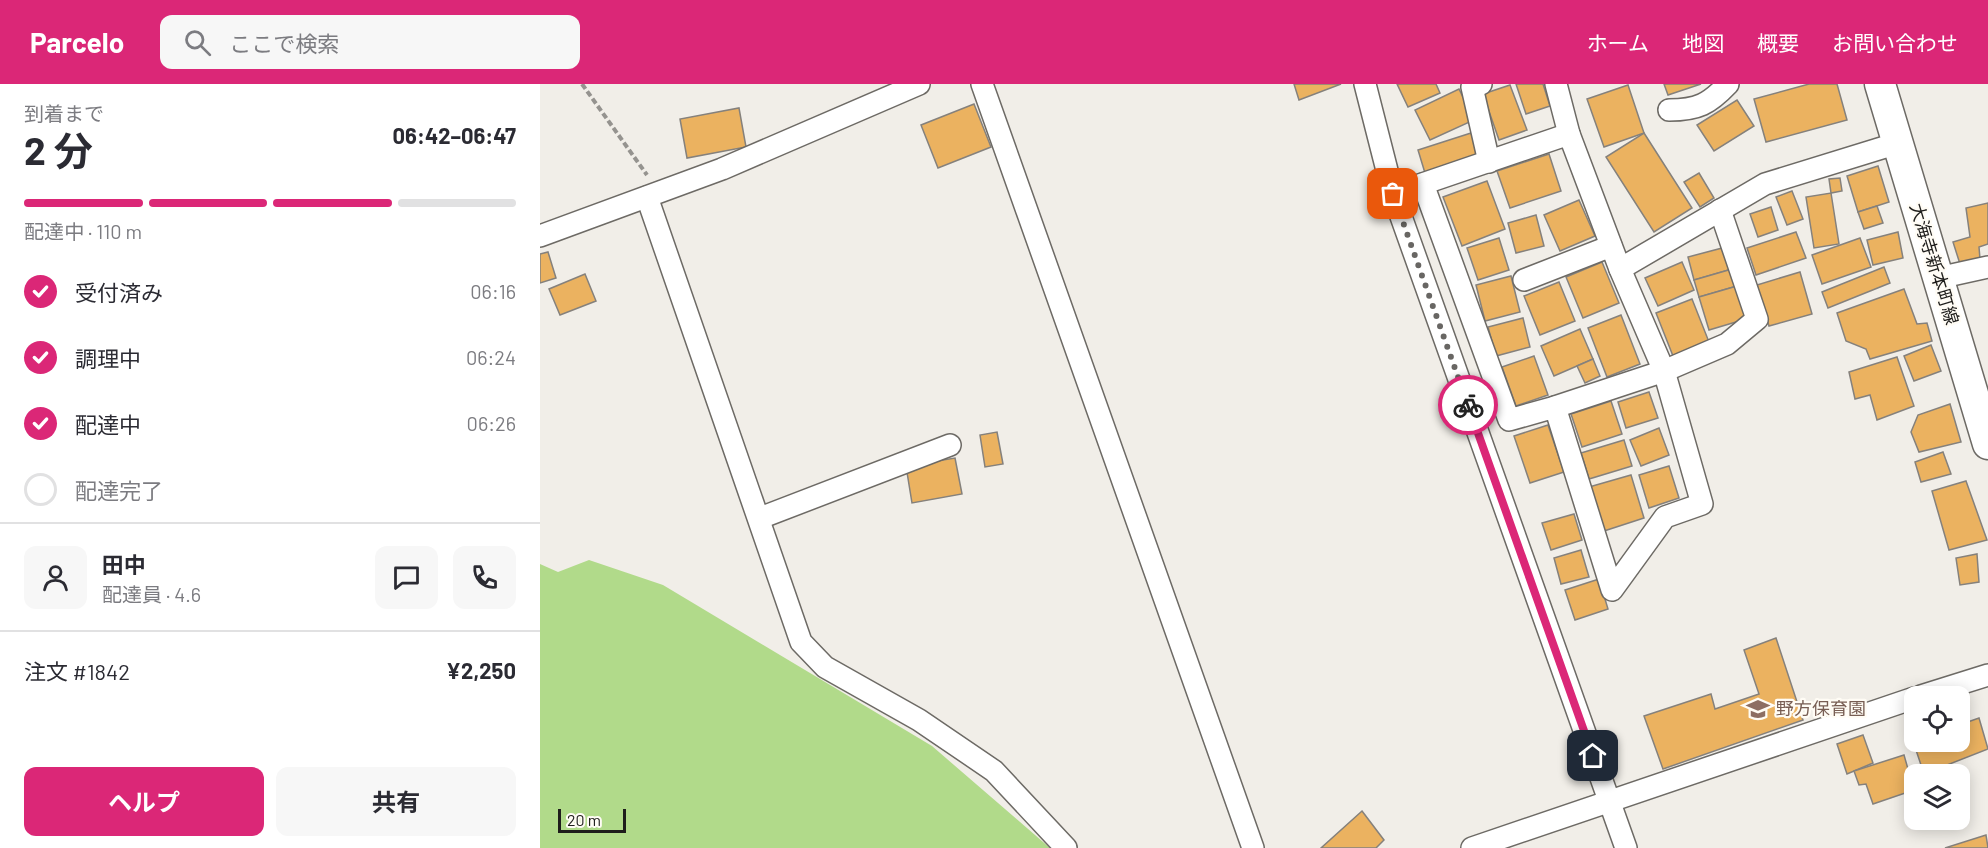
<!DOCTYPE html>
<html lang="ja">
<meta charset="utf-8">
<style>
body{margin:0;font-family:Barlow,"Noto Sans JP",sans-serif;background:#f7f7f7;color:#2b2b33;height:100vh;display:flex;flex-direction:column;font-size:22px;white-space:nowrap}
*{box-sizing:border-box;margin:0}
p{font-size:20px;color:#7c7c81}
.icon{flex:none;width:33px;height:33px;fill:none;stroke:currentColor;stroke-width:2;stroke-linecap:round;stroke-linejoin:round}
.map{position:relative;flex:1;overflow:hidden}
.sheet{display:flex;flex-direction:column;background:#fff;width:540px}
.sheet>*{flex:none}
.fabs{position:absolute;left:1364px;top:602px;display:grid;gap:12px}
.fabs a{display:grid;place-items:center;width:66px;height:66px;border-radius:12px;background:#fff;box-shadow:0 3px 15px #0003;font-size:30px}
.scale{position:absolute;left:18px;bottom:15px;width:68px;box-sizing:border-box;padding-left:6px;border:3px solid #1e1d1b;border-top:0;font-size:16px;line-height:21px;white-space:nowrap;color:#1e1d1b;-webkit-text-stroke:4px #fffcf5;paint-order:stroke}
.pin{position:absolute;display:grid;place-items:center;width:51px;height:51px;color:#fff;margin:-26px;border-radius:12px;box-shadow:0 3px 9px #0006}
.courier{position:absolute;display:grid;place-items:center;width:60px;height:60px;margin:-30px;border:4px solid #db2777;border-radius:50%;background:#fff;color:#222;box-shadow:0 2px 8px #0007}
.head em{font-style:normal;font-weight:700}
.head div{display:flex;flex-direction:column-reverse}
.head{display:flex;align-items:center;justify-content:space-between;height:102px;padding:0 24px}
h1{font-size:39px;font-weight:700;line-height:45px}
.bar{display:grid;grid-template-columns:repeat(4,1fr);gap:9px 6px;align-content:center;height:72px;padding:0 24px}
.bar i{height:8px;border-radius:4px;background:#e1e1e2}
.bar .on{background:#db2777}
.bar p{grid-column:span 4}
.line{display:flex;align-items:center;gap:15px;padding:0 24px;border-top:2px solid #e1e1e2}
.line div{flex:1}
.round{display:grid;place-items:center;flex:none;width:63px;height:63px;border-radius:12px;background:#f7f7f7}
ol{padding:0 24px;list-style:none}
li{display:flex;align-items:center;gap:18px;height:66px}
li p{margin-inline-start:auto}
li .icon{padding:6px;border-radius:50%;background:#db2777;color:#fff;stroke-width:4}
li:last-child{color:#7c7c81}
li i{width:33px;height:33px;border:3px solid #e1e1e2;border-radius:50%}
.action{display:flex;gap:12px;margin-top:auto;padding:12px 24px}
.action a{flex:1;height:69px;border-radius:12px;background:#db2777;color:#fff;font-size:24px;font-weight:700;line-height:69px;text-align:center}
.action a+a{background:#f7f7f7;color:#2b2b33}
header{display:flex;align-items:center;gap:36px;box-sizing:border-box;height:84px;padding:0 30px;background:#db2777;color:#fff}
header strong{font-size:28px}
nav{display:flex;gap:33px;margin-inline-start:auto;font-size:21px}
.search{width:420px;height:54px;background:#f7f7f7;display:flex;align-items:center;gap:15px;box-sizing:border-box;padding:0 21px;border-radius:12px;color:#7c7c81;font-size:22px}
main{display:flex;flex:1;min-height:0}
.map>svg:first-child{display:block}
.green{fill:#b1da8a}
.building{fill:#ebb260;stroke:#85817c;stroke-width:1.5}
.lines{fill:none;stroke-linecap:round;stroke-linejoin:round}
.minor-casing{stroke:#6d6a65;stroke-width:24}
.secondary-casing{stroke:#6d6a65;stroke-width:33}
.path{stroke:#95938f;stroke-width:4;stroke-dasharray:6 3;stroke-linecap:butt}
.minor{stroke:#fff;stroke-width:21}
.secondary{stroke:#fff;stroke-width:30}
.done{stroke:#686663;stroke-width:6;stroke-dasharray:0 10.8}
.route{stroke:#db2777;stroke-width:8}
.labels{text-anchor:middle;stroke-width:4.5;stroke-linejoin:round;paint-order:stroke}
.street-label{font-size:18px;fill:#1e1d1b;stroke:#fffcf5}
.education-label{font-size:18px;fill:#785e54;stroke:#fffcf5;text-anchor:start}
</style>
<header>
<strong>Parcelo</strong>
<div class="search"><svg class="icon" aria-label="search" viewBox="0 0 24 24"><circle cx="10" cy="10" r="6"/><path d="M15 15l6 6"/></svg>ここで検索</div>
<nav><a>ホーム</a><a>地図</a><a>概要</a><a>お問い合わせ</a></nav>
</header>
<main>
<section class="sheet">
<div class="head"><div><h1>2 分</h1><p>到着まで</p></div><em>06:42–06:47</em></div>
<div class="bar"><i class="on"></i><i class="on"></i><i class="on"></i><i></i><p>配達中 · 110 m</p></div>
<ol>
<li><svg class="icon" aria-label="check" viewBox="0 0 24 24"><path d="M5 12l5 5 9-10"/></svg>受付済み<p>06:16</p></li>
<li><svg class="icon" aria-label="check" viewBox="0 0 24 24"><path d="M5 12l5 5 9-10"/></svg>調理中<p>06:24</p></li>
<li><svg class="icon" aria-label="check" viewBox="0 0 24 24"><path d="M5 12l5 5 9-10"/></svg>配達中<p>06:26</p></li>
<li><i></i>配達完了</li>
</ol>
<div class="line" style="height:108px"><a class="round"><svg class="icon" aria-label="person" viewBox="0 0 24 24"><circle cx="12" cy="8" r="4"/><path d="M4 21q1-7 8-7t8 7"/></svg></a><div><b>田中</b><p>配達員 · 4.6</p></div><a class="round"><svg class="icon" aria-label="chat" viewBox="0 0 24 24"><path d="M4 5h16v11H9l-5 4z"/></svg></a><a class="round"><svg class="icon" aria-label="phone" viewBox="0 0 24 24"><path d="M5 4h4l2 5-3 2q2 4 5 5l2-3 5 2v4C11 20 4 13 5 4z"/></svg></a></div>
<div class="line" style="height:78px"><div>注文 #1842</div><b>¥2,250</b></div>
<div class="action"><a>ヘルプ</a><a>共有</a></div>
</section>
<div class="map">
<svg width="1448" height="764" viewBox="0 0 1448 764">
<rect width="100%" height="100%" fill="#f1eee8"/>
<path class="green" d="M 49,476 L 123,501 L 392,662 L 510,764 L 0,764 L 0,480 L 18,488 Z"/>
<g class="building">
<path d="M 754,0 L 801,0 L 759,16 Z"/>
<path d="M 857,0 L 896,0 L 900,9 L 868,23 Z"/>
<path d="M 976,0 L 1003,0 L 1010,22 L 986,30 Z"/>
<path d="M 1124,0 L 1161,0 L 1128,11 Z"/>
<path d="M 1269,0 L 1297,0 L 1307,36 L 1226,58 L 1214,15 Z"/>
<path d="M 970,1 L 987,46 L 959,56 L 943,10 Z"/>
<path d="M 1088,1 L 1104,49 L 1064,63 L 1047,15 Z"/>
<path d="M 919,5 L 934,36 L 890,56 L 875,26 Z"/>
<path d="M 1197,16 L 1214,42 L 1174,67 L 1157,41 Z"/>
<path d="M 434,20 L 451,63 L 398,84 L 381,41 Z"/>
<path d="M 199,24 L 206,63 L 147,74 L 140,35 Z"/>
<path d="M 931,49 L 939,72 L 885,89 L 878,66 Z"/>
<path d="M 1104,49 L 1152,124 L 1114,148 L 1066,73 Z"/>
<path d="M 1009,70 L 1021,107 L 970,124 L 957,87 Z"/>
<path d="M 1338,82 L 1349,118 L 1318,128 L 1307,92 Z"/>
<path d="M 1159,89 L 1174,114 L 1160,123 L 1144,98 Z"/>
<path d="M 1300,94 L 1302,107 L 1291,109 L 1289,95 Z"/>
<path d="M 947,97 L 965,145 L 922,162 L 903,113 Z"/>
<path d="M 1252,107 L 1263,135 L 1247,141 L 1236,113 Z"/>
<path d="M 1291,109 L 1299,160 L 1274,164 L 1266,113 Z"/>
<path d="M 1039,116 L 1055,152 L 1020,167 L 1004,131 Z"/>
<path d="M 1448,119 L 1448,160 L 1439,163 L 1440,175 L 1420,180 L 1413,158 L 1430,153 L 1426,124 Z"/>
<path d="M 1337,122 L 1343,139 L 1324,145 L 1318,128 Z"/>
<path d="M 1231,123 L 1238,146 L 1218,153 L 1210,130 Z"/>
<path d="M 996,131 L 1004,162 L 976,169 L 968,139 Z"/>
<path d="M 1256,148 L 1266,174 L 1216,191 L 1207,164 Z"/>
<path d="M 1358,148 L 1363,174 L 1333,181 L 1327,156 Z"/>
<path d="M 959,154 L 969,186 L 938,196 L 927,164 Z"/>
<path d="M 1320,154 L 1331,183 L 1282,200 L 1272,171 Z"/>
<path d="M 1186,163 L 1192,185 L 1154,196 L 1148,173 Z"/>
<path d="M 8,168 L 16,194 L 0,199 L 0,170 Z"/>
<path d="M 1062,178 L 1079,219 L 1043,234 L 1026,193 Z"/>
<path d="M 1142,178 L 1154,206 L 1118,222 L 1105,194 Z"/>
<path d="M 1344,183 L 1350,199 L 1288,224 L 1282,208 Z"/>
<path d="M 1192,185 L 1197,202 L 1159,213 L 1154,196 Z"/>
<path d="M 1260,188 L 1272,230 L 1229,242 L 1217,201 Z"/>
<path d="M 45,190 L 56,217 L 20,231 L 9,205 Z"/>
<path d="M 971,192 L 980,228 L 945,237 L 936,201 Z"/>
<path d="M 1019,198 L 1035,237 L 1000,251 L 984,212 Z"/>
<path d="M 1197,202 L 1206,235 L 1169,246 L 1159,213 Z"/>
<path d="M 1364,205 L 1377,240 L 1387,239 L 1392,257 L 1330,275 L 1326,265 L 1306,257 L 1297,229 Z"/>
<path d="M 1152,215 L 1169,258 L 1133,272 L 1116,229 Z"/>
<path d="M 1081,231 L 1100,280 L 1067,293 L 1048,244 Z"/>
<path d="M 983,234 L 990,263 L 956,272 L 948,243 Z"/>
<path d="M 1040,245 L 1053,275 L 1014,292 L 1001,262 Z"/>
<path d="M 1391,261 L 1401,287 L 1374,297 L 1364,272 Z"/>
<path d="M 994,272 L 1008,311 L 976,322 L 962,283 Z"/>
<path d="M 1357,273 L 1374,322 L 1337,336 L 1330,311 L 1315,315 L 1309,288 Z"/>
<path d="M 1053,275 L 1060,292 L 1045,299 L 1037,282 Z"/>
<path d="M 1109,308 L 1118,334 L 1086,344 L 1078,318 Z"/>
<path d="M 1071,317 L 1082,350 L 1042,363 L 1031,330 Z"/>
<path d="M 1410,320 L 1421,358 L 1379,368 L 1371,348 L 1378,331 Z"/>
<path d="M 1008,341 L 1024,388 L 990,399 L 974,352 Z"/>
<path d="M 1119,344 L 1129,371 L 1101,382 L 1090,356 Z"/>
<path d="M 457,348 L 463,380 L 445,383 L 440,351 Z"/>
<path d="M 1084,356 L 1092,382 L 1049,395 L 1041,369 Z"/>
<path d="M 1403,368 L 1411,390 L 1381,398 L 1375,378 Z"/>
<path d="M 415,374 L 422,410 L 372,419 L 366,382 Z"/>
<path d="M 1129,382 L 1139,414 L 1109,424 L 1099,391 Z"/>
<path d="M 1091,391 L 1104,434 L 1064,447 L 1049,403 Z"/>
<path d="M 1426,397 L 1447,456 L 1409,466 L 1392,407 Z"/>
<path d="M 1034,430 L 1042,456 L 1011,466 L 1002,439 Z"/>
<path d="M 1041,466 L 1049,493 L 1021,500 L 1014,474 Z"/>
<path d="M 1437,470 L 1439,498 L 1420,501 L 1416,474 Z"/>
<path d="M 1059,495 L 1068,525 L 1035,536 L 1025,506 Z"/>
<path d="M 1236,554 L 1263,636 L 1123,685 L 1104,632 L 1171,610 L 1175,625 L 1219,610 L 1204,566 Z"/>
<path d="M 1439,634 L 1448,665 L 1384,690 L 1373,657 L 1419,657 L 1419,641 Z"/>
<path d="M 1323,651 L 1333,679 L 1307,690 L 1297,660 Z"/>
<path d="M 1364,671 L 1374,706 L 1333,720 L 1326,700 L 1319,701 L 1314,687 Z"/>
<path d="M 822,727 L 844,756 L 836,764 L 781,764 Z"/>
<path d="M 1446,751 L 1448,764 L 1405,764 Z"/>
</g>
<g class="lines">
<g class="minor-casing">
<g id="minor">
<path d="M 442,0 L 713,764"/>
<path d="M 825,0 L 853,110 L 1086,764"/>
<path d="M 941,0 L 932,3 L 949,78"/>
<path d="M 1016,0 L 1029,50"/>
<path d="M 1129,26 C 1158,26 1169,20 1188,0"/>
<path d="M 883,100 L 969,336 L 1015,323 L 1072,506 L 1125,433 L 1162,420 L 1124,287 L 1080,185"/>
<path d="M 853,110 L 1029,50 L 1080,185 L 1225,100 L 1358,59"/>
<path d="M 107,113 L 261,558 L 285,583 L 379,636 L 454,687 L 526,764"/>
<path d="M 0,152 L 182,85 L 379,0"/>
<path d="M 1398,194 L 1448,183"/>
<path d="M 984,196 L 1071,162"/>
<path d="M 1015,323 L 1124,287 L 1187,260 L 1217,235 L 1180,126"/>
<path d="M 220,434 L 410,361"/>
<path d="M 1381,612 L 1448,591"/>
<path d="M 932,764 L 1374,614"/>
</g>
</g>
<g class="secondary-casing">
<path id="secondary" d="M 1340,0 L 1448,360"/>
</g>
<path class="path" d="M 42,0 L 107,91"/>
<use href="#minor" class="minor"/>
<use href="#secondary" class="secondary"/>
</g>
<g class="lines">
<path class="done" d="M 853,110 L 928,321"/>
<path class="route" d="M 928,321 L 1053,672"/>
</g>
<defs>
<g id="school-bare" transform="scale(1.8)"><path d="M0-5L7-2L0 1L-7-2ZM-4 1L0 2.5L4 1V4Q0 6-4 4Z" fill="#8d6e63" stroke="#fffcf5" stroke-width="2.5" paint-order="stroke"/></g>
</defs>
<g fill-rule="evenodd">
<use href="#school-bare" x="1218" y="625"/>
</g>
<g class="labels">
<g class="street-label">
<text transform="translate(1394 180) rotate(73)" y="6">大海寺新本町線</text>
</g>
<g class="education-label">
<text x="1236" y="631">野方保育園</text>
</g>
</g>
</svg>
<div class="fabs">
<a><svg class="icon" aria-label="locate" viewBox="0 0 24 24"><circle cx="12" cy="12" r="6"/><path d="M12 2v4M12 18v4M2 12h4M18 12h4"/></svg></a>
<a><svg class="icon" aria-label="layers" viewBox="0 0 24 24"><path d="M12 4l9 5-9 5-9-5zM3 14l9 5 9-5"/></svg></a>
</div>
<div class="scale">20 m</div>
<div class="pin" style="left:853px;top:110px;background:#ea580c"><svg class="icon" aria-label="bag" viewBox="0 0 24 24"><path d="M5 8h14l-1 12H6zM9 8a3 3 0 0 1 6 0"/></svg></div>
<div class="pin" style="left:1053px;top:672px;background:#1f2937"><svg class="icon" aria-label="home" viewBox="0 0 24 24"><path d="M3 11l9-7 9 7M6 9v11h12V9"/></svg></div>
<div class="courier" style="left:928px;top:321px"><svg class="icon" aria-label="bike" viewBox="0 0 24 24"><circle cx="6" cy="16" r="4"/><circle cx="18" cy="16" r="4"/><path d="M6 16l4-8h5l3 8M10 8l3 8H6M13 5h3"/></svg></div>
</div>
</main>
